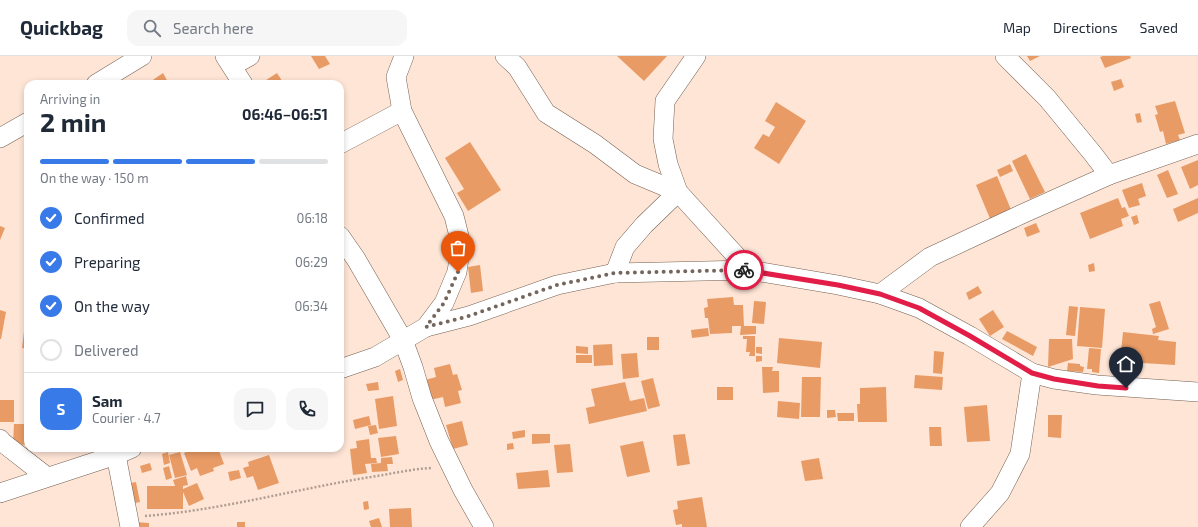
<!DOCTYPE html>
<meta charset="utf-8">
<style>
body{margin:0;font-family:"Exo 2",sans-serif;background:#f6f6f7;color:#1f2937;height:100vh;display:flex;flex-direction:column;font-size:15px;white-space:nowrap}
*{box-sizing:border-box;margin:0}
p{font-size:13px;color:#747a83}
.icon{flex:none;width:22px;height:22px;fill:none;stroke:currentColor;stroke-width:2;stroke-linecap:round;stroke-linejoin:round}
.map{position:relative;flex:1;overflow:hidden}
.side{position:absolute;left:24px;top:24px;width:320px;height:372px;display:flex;flex-direction:column;background:#fff;border-radius:12px;box-shadow:0 2px 6px #0003}
.side>*{flex:none}
.pin{position:absolute;display:grid;place-items:center;width:34px;height:34px;color:#fff;margin:-41px -17px;border-radius:50% 50% 50% 0;rotate:-45deg;box-shadow:0 0 4px #0007}
.pin .icon{rotate:45deg}
.courier{position:absolute;display:grid;place-items:center;width:40px;height:40px;margin:-20px;border:3px solid #e11d48;border-radius:50%;background:#fff;color:#222;box-shadow:0 1px 5px #0007}
.head em{font-style:normal;font-weight:700}
.head div{display:flex;flex-direction:column-reverse}
.head{display:flex;align-items:center;justify-content:space-between;height:68px;padding:0 16px}
h1{font-size:26px;font-weight:700;line-height:30px}
.bar{display:grid;grid-template-columns:repeat(4,1fr);gap:6px 4px;align-content:center;height:48px;padding:0 16px}
.bar i{height:5px;border-radius:3px;background:#e0e1e3}
.bar .active{background:#387ae8}
.bar p{grid-column:span 4}
.line{display:flex;align-items:center;gap:10px;padding:0 16px;border-top:1px solid #e0e1e3}
.line div{flex:1}
.round{display:grid;place-items:center;flex:none;width:42px;height:42px;border-radius:12px;background:#f6f6f7}
ol{padding:0 16px;list-style:none}
li{display:flex;align-items:center;gap:12px;height:44px}
li p{margin-inline-start:auto}
li .icon{padding:4px;border-radius:50%;background:#387ae8;color:#fff;stroke-width:4}
li:last-child{color:#747a83}
li i{width:22px;height:22px;border:2px solid #e0e1e3;border-radius:50%}
header{display:flex;align-items:center;gap:24px;box-sizing:border-box;height:56px;padding:0 20px;background:#fff;border-bottom:1px solid #e0e1e3}
header strong{font-size:19px}
nav{display:flex;gap:22px;margin-inline-start:auto;font-size:14px}
.search{width:280px;height:36px;background:#f6f6f7;display:flex;align-items:center;gap:10px;box-sizing:border-box;padding:0 14px;border-radius:12px;color:#747a83;font-size:15px}
.map>svg:first-child{display:block}
.building{fill:#e99b65}
.lines{fill:none;stroke-linecap:round;stroke-linejoin:round}
.street-casing{stroke:#746052;stroke-width:20}
.path{stroke:#b19e92;stroke-width:2.5;stroke-dasharray:2 2;stroke-linecap:butt}
.street{stroke:#fff;stroke-width:19}
.done{stroke:#75665d;stroke-width:4;stroke-dasharray:0 7.2}
.route{stroke:#e11d48;stroke-width:5}
</style>
<header>
<strong>Quickbag</strong>
<div class="search"><svg class="icon" aria-label="search" viewBox="0 0 24 24"><circle cx="10" cy="10" r="6"/><path d="M15 15l6 6"/></svg>Search here</div>
<nav><a>Map</a><a>Directions</a><a>Saved</a></nav>
</header>
<div class="map">
<svg width="1198" height="471" viewBox="0 0 1198 471">
<rect width="100%" height="100%" fill="#fee5d6"/>
<g class="building">
<path d="M 311,0 L 325,0 L 330,8 L 319,13 Z"/>
<path d="M 617,0 L 667,0 L 644,25 Z"/>
<path d="M 1027,0 L 1040,0 L 1030,5 Z"/>
<path d="M 1103,0 L 1130,0 L 1131,2 L 1105,12 L 1100,1 Z"/>
<path d="M 163,17 L 168,26 L 172,24 L 175,28 L 147,28 Z"/>
<path d="M 277,17 L 284,28 L 260,28 Z"/>
<path d="M 1121,23 L 1124,31 L 1114,35 L 1111,26 Z"/>
<path d="M 1175,45 L 1185,77 L 1178,79 L 1180,84 L 1166,88 L 1163,75 L 1160,76 L 1155,59 L 1158,58 L 1155,50 Z"/>
<path d="M 776,46 L 806,65 L 779,108 L 754,92 L 763,78 L 769,81 L 775,71 L 765,65 Z"/>
<path d="M 1140,57 L 1142,66 L 1137,67 L 1135,58 Z"/>
<path d="M 470,86 L 501,134 L 468,155 L 457,137 L 464,133 L 445,102 Z"/>
<path d="M 1026,98 L 1045,136 L 1030,143 L 1012,105 Z"/>
<path d="M 1198,104 L 1198,129 L 1190,133 L 1181,111 Z"/>
<path d="M 1010,108 L 1013,115 L 1000,121 L 997,114 Z"/>
<path d="M 1168,114 L 1178,138 L 1167,142 L 1157,119 Z"/>
<path d="M 997,120 L 1012,156 L 991,165 L 976,129 Z"/>
<path d="M 1142,127 L 1146,140 L 1138,143 L 1140,149 L 1129,152 L 1122,134 Z"/>
<path d="M 1118,142 L 1122,152 L 1125,151 L 1129,160 L 1121,163 L 1123,170 L 1090,183 L 1080,157 Z"/>
<path d="M 1198,142 L 1198,157 L 1178,166 L 1173,153 Z"/>
<path d="M 1137,159 L 1139,167 L 1134,169 L 1131,161 Z"/>
<path d="M 1036,167 L 1040,176 L 1027,181 L 1024,172 Z"/>
<path d="M 0,170 L 5,172 L 0,184 Z"/>
<path d="M 1094,207 L 1095,215 L 1089,216 L 1088,209 Z"/>
<path d="M 480,209 L 483,235 L 471,237 L 468,211 Z"/>
<path d="M 978,230 L 982,237 L 969,244 L 966,237 Z"/>
<path d="M 733,241 L 734,249 L 743,249 L 744,270 L 756,270 L 756,278 L 740,279 L 741,270 L 732,270 L 732,277 L 710,278 L 708,262 L 705,262 L 704,252 L 708,251 L 707,243 Z"/>
<path d="M 754,245 L 766,246 L 764,268 L 752,267 Z"/>
<path d="M 1160,245 L 1169,273 L 1153,278 L 1152,273 L 1156,271 L 1149,248 Z"/>
<path d="M 1069,250 L 1078,251 L 1075,280 L 1066,279 Z"/>
<path d="M 1080,251 L 1105,253 L 1102,292 L 1077,290 Z"/>
<path d="M 0,254 L 6,256 L 1,283 L 0,283 Z"/>
<path d="M 993,254 L 1004,271 L 990,280 L 979,263 Z"/>
<path d="M 26,259 L 28,259 L 28,293 L 22,292 Z"/>
<path d="M 708,272 L 709,280 L 692,282 L 691,274 Z"/>
<path d="M 1007,275 L 1037,291 L 1033,300 L 1002,283 Z"/>
<path d="M 1123,276 L 1159,280 L 1158,284 L 1176,286 L 1175,309 L 1142,307 L 1141,313 L 1122,311 L 1124,296 L 1121,296 Z"/>
<path d="M 743,280 L 755,280 L 755,300 L 749,300 L 750,296 L 746,296 L 747,283 L 743,283 Z"/>
<rect x="647" y="281" width="12" height="13"/>
<path d="M 779,282 L 822,286 L 820,312 L 777,307 Z"/>
<path d="M 1049,283 L 1072,283 L 1073,303 L 1048,311 Z"/>
<path d="M 612,288 L 613,309 L 594,310 L 593,289 Z"/>
<path d="M 576,290 L 588,291 L 588,298 L 576,297 Z"/>
<path d="M 756,291 L 762,291 L 762,298 L 756,297 Z"/>
<path d="M 1089,292 L 1101,293 L 1099,317 L 1092,316 L 1092,313 L 1087,313 Z"/>
<path d="M 934,295 L 944,296 L 942,318 L 933,317 Z"/>
<path d="M 637,297 L 639,321 L 623,323 L 621,298 Z"/>
<rect x="576" y="299" width="16" height="8"/>
<path d="M 756,300 L 762,300 L 762,305 L 756,306 Z"/>
<path d="M 1068,307 L 1080,308 L 1080,310 L 1084,311 L 1083,316 L 1067,315 Z"/>
<path d="M 450,308 L 453,319 L 457,318 L 462,334 L 458,335 L 461,347 L 445,351 L 443,341 L 430,344 L 425,324 L 436,321 L 434,312 Z"/>
<path d="M 762,311 L 773,311 L 772,315 L 779,315 L 779,336 L 763,337 Z"/>
<path d="M 400,313 L 403,324 L 398,326 L 395,315 Z"/>
<path d="M 915,319 L 943,321 L 942,334 L 914,332 Z"/>
<path d="M 802,321 L 821,321 L 820,361 L 801,361 Z"/>
<path d="M 653,322 L 660,350 L 648,353 L 641,325 Z"/>
<path d="M 378,326 L 379,334 L 368,335 L 366,328 Z"/>
<path d="M 625,326 L 630,345 L 644,342 L 647,355 L 589,368 L 586,352 L 595,350 L 591,333 Z"/>
<rect x="717" y="331" width="16" height="13"/>
<path d="M 886,331 L 887,366 L 858,366 L 857,348 L 860,348 L 860,332 Z"/>
<path d="M 393,340 L 397,370 L 379,373 L 375,343 Z"/>
<rect x="0" y="344" width="14" height="22"/>
<path d="M 778,345 L 800,347 L 799,363 L 777,361 Z"/>
<path d="M 340,346 L 343,361 L 340,362 Z"/>
<path d="M 987,349 L 990,385 L 967,386 L 964,351 Z"/>
<path d="M 827,354 L 835,354 L 836,361 L 827,362 Z"/>
<path d="M 837,357 L 854,357 L 854,365 L 838,365 Z"/>
<path d="M 1048,359 L 1062,359 L 1061,382 L 1048,381 Z"/>
<path d="M 369,360 L 371,369 L 355,373 L 353,364 Z"/>
<path d="M 462,365 L 468,389 L 453,393 L 446,369 Z"/>
<path d="M 14,368 L 28,368 L 28,393 L 26,393 L 27,389 L 13,388 Z"/>
<path d="M 376,369 L 378,377 L 370,379 L 368,370 Z"/>
<path d="M 929,371 L 941,371 L 942,390 L 930,390 Z"/>
<path d="M 525,374 L 525,381 L 513,383 L 512,376 Z"/>
<path d="M 532,378 L 550,378 L 550,387 L 532,388 Z"/>
<path d="M 685,378 L 690,408 L 677,410 L 673,379 Z"/>
<path d="M 396,380 L 399,398 L 381,401 L 378,382 Z"/>
<path d="M 369,383 L 371,402 L 376,402 L 377,407 L 365,408 L 367,417 L 353,419 L 350,393 L 357,392 L 356,385 Z"/>
<path d="M 643,385 L 650,416 L 627,421 L 620,390 Z"/>
<path d="M 513,387 L 514,393 L 507,394 L 507,388 Z"/>
<path d="M 570,388 L 573,416 L 557,417 L 554,389 Z"/>
<path d="M 196,392 L 218,392 L 224,408 L 213,412 L 214,415 L 200,420 L 197,412 L 191,415 L 184,397 Z"/>
<path d="M 168,396 L 170,407 L 164,409 L 162,398 Z"/>
<path d="M 180,396 L 187,419 L 175,422 L 169,399 Z"/>
<path d="M 269,399 L 279,427 L 258,434 L 253,420 L 247,422 L 243,412 L 249,410 L 248,406 Z"/>
<path d="M 392,401 L 393,408 L 387,408 L 388,415 L 372,416 L 371,408 L 381,407 L 381,402 Z"/>
<path d="M 819,402 L 823,423 L 805,425 L 801,405 Z"/>
<path d="M 150,407 L 152,414 L 142,417 L 140,410 Z"/>
<path d="M 169,410 L 172,422 L 166,424 L 163,412 Z"/>
<path d="M 239,414 L 241,422 L 230,425 L 228,416 Z"/>
<path d="M 548,414 L 550,431 L 518,433 L 516,417 Z"/>
<path d="M 186,420 L 188,429 L 183,430 L 183,433 L 197,427 L 204,443 L 189,450 L 183,436 L 183,453 L 147,453 L 147,430 L 175,430 L 173,424 Z"/>
<path d="M 136,426 L 140,446 L 130,448 L 126,428 Z"/>
<path d="M 702,441 L 707,471 L 682,471 L 682,468 L 676,469 L 673,454 L 678,453 L 677,445 Z"/>
<path d="M 368,445 L 369,453 L 364,454 L 363,446 Z"/>
<path d="M 411,452 L 412,471 L 390,471 L 389,453 Z"/>
<path d="M 379,462 L 382,471 L 371,471 L 369,465 Z"/>
<path d="M 135,466 L 149,467 L 149,471 L 135,471 Z"/>
<rect x="237" y="466" width="8" height="5"/>
</g>
<g class="lines">
<g class="street-casing">
<g id="street">
<path d="M 225,0 L 243,28"/>
<path d="M 404,0 L 396,21 L 402,55 L 454,160 L 461,188 L 457,216 L 444,247 L 426,271"/>
<path d="M 505,0 L 517,11 L 546,57 L 595,88 L 635,118 L 678,136 L 749,214"/>
<path d="M 1005,0 L 1047,42 L 1093,98 L 1109,119"/>
<path d="M 232,10 L 250,0"/>
<path d="M 96,28 L 142,0"/>
<path d="M 0,82 L 28,66"/>
<path d="M 340,88 L 402,55"/>
<path d="M 340,180 L 356,203 L 403,284 L 413,311 L 422,342 L 439,385 L 463,434 L 484,471"/>
<path d="M 615,217 L 625,191 L 644,169 L 678,136 L 668,108 L 663,83 L 665,45 L 696,0"/>
<path d="M 880,238 L 930,201 L 1022,158 L 1109,119 L 1198,88"/>
<path d="M 340,313 L 375,301 L 426,271 L 469,260 L 557,229 L 615,217 L 749,214 L 838,229 L 880,238 L 919,252 L 970,280 L 1032,317 L 1054,323 L 1097,329 L 1198,336"/>
<path d="M 0,383 L 2,386 L 47,421"/>
<path d="M 116,399 L 130,471"/>
<path d="M 0,437 L 116,399 L 132,392"/>
<path d="M 970,471 L 1000,437 L 1020,398 L 1032,317"/>
</g>
</g>
<path class="path" d="M 145,460 C 224,454 299,432 377,420 C 395,417 413,413 431,412"/>
<use href="#street" class="street"/>
</g>
<g class="lines">
<path class="done" d="M 458,216 L 444,247 L 426,271 L 469,260 L 557,229 L 615,217 L 744,214"/>
<path class="route" d="M 744,214 L 838,229 L 880,238 L 919,252 L 970,280 L 1032,317 L 1054,323 L 1098,330 L 1126,332"/>
</g>
</svg>
<div class="pin" style="left:458px;top:216px;background:#ea580c"><svg class="icon" aria-label="bag" viewBox="0 0 24 24"><path d="M5 8h14l-1 12H6zM9 8a3 3 0 0 1 6 0"/></svg></div>
<div class="pin" style="left:1126px;top:332px;background:#1f2937"><svg class="icon" aria-label="home" viewBox="0 0 24 24"><path d="M3 11l9-7 9 7M6 9v11h12V9"/></svg></div>
<div class="courier" style="left:744px;top:214px"><svg class="icon" aria-label="bike" viewBox="0 0 24 24"><circle cx="6" cy="16" r="4"/><circle cx="18" cy="16" r="4"/><path d="M6 16l4-8h5l3 8M10 8l3 8H6M13 5h3"/></svg></div>
<section class="side">
<div class="head"><div><h1>2 min</h1><p>Arriving in</p></div><em>06:46–06:51</em></div>
<div class="bar"><i class="active"></i><i class="active"></i><i class="active"></i><i></i><p>On the way · 150 m</p></div>
<ol>
<li><svg class="icon" aria-label="check" viewBox="0 0 24 24"><path d="M5 12l5 5 9-10"/></svg>Confirmed<p>06:18</p></li>
<li><svg class="icon" aria-label="check" viewBox="0 0 24 24"><path d="M5 12l5 5 9-10"/></svg>Preparing<p>06:29</p></li>
<li><svg class="icon" aria-label="check" viewBox="0 0 24 24"><path d="M5 12l5 5 9-10"/></svg>On the way<p>06:34</p></li>
<li><i></i>Delivered</li>
</ol>
<div class="line" style="height:72px"><b class="round" style="background:#387ae8;color:#fff">S</b><div><b>Sam</b><p>Courier · 4.7</p></div><a class="round"><svg class="icon" aria-label="chat" viewBox="0 0 24 24"><path d="M4 5h16v11H9l-5 4z"/></svg></a><a class="round"><svg class="icon" aria-label="phone" viewBox="0 0 24 24"><path d="M5 4h4l2 5-3 2q2 4 5 5l2-3 5 2v4C11 20 4 13 5 4z"/></svg></a></div>
</section>
</div>
